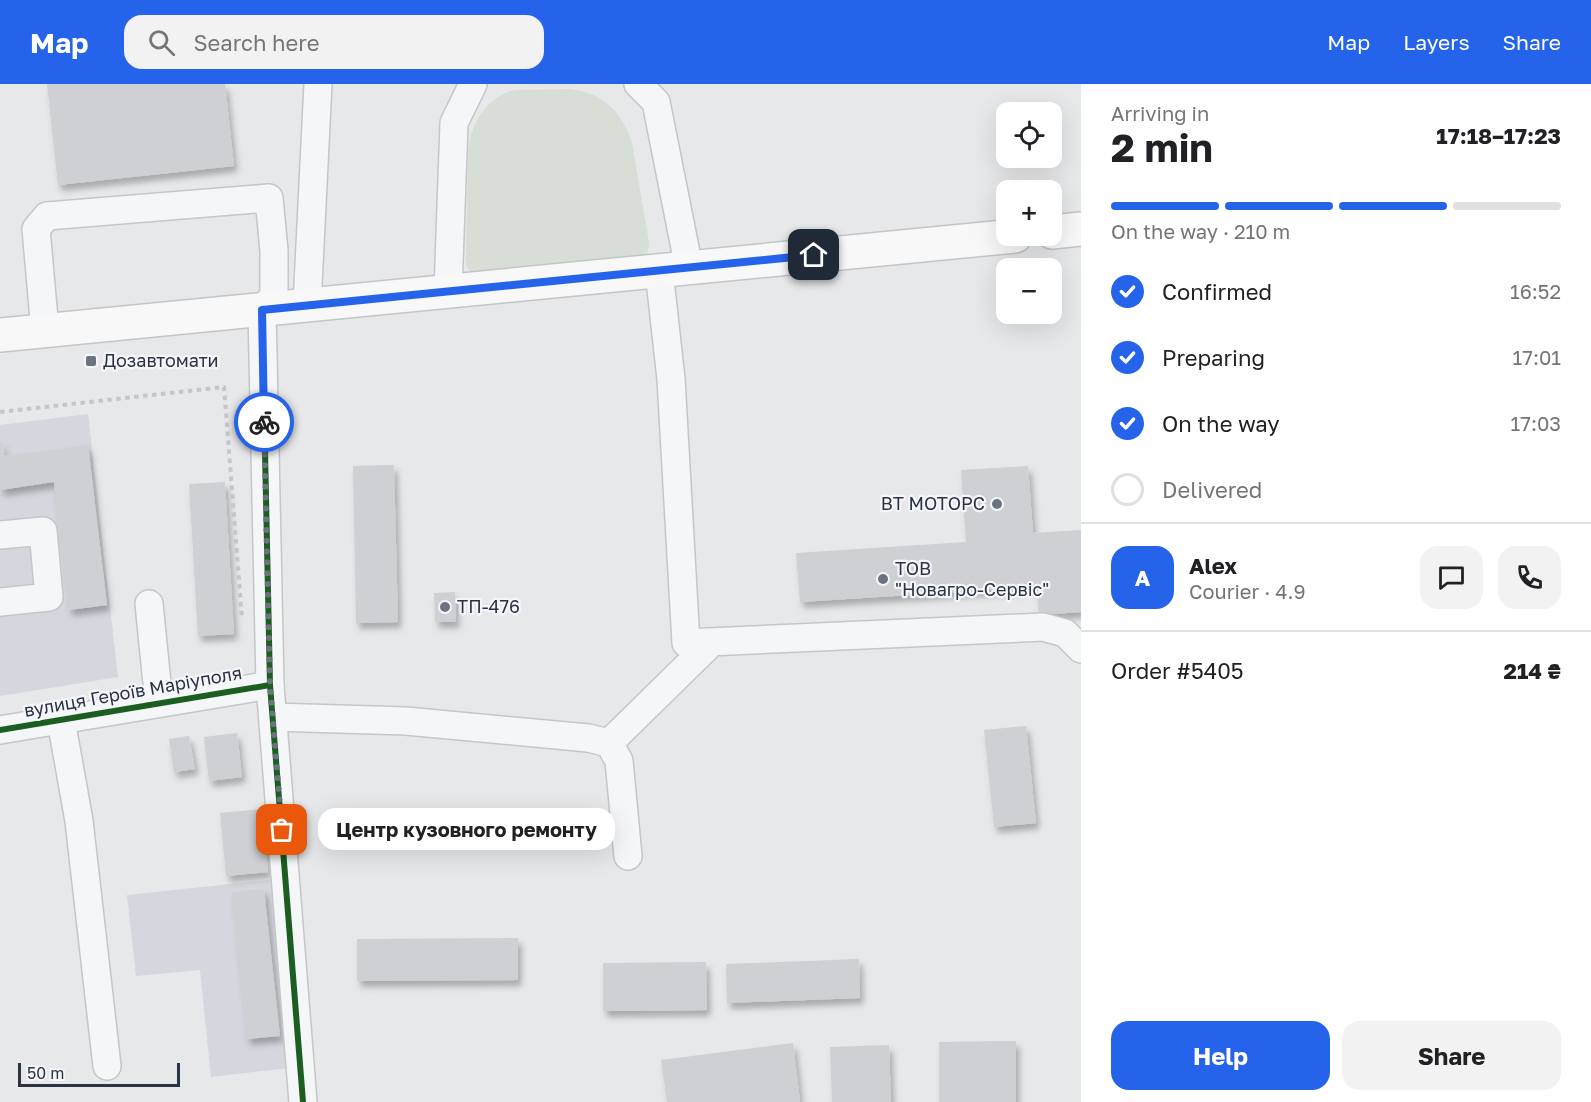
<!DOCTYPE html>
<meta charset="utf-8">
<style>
body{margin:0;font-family:"Golos Text",sans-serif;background:#f2f2f2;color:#202124;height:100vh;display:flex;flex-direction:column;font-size:22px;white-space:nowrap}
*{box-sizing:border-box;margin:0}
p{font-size:20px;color:#757577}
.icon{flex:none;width:33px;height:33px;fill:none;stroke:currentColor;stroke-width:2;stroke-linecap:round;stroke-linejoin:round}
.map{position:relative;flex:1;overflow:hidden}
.side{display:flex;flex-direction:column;background:#fff;width:510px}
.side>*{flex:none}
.tools{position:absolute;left:996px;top:18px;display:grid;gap:12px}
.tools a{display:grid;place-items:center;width:66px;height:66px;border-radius:12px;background:#fff;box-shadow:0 6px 24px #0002;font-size:30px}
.scale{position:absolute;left:18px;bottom:15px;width:162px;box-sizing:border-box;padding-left:6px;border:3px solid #2b3445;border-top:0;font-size:16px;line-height:21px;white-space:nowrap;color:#2b3445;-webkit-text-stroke:4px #f4f6f9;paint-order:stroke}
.pin{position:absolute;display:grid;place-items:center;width:51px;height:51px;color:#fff;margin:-26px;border-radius:12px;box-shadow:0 3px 9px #0006}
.courier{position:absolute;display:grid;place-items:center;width:60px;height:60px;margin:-30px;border:4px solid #2563eb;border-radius:50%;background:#fff;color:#222;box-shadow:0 2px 8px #0007}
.bubble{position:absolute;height:42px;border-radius:18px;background:#fff;box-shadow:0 6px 24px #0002;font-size:20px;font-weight:700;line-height:42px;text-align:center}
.head em{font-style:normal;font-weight:700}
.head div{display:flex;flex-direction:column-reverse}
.head{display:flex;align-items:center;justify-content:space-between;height:102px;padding:0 30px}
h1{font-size:39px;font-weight:700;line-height:45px}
.bar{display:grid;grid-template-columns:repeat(4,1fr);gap:9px 6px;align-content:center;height:72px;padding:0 30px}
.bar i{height:8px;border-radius:4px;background:#e0e0e0}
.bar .active{background:#2563eb}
.bar p{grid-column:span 4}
.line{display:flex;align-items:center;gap:15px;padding:0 30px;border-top:2px solid #e0e0e0}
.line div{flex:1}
.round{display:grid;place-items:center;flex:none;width:63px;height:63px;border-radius:18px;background:#f2f2f2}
ol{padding:0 30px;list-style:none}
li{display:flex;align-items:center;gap:18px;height:66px}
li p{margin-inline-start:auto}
li .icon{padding:6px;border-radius:50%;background:#2563eb;color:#fff;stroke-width:4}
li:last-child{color:#757577}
li i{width:33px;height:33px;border:3px solid #e0e0e0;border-radius:50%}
.cta{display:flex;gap:12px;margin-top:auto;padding:12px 30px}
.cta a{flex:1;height:69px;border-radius:18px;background:#2563eb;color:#fff;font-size:24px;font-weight:700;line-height:69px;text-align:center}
.cta a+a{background:#f2f2f2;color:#202124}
header{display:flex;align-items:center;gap:36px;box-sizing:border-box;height:84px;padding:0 30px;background:#2563eb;color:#fff}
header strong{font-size:28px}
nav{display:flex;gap:33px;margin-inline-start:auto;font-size:21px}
.search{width:420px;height:54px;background:#f2f2f2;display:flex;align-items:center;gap:15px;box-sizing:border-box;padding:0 21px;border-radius:18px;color:#757577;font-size:22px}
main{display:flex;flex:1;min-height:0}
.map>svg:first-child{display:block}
.built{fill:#d4d7dd}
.green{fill:#d6ded6}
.building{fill:#ced0d3;filter:url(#shadow)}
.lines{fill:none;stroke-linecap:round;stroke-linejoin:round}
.minor-casing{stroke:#c4c6c8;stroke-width:30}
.major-casing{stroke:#c2c5c8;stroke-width:36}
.path{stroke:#c5c6ca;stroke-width:4;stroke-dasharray:4.5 4.5;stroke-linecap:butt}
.minor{stroke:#f5f6f7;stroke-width:27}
.major{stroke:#f8f8f8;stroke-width:33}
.cycleway-casing{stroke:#f4f6f9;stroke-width:10}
.cycleway{stroke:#1b5e20;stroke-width:6}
.done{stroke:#6c737f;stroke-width:6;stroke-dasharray:0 10.8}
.route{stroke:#2563eb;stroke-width:8}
.poi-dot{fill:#6c737f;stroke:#f4f6f9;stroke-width:2}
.labels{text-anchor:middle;stroke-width:4.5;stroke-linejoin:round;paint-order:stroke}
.poi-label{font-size:18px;fill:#2b3445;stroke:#f4f6f9;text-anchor:start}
.street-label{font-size:18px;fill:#2b3445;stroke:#f4f6f9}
</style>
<header>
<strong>Map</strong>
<div class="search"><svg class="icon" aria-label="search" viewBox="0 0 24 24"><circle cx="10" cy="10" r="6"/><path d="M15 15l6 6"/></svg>Search here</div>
<nav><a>Map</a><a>Layers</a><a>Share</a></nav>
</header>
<main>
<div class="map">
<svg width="1081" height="1018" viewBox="0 0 1081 1018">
<defs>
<filter id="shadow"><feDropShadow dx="3.5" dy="6" stdDeviation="3" flood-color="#0004"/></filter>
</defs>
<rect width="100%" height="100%" fill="#e6e8ea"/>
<g class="built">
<path d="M 88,330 L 118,593 L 0,612 L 0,341 Z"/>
<path d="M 278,795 L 298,983 L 211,993 L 200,886 L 136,892 L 127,811 Z"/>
</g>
<path class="green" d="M 569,5 C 603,8 622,28 632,59 L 649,159 L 647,172 L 470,189 L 466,181 L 466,169 L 468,67 C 471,39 487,12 516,6 Z"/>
<g class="building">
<path d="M 47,0 L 225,0 L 234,82 L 58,101 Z"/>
<path d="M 0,357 L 2,357 L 4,372 L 88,361 L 107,521 L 69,526 L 54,398 L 0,406 Z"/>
<path d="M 394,381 L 398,538 L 356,539 L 353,382 Z"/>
<path d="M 1028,382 L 1033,449 L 1081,446 L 1081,528 L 1039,531 L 1037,503 L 800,518 L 796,469 L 966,458 L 961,386 Z"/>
<path d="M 225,398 L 234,550 L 198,552 L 189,400 Z"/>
<path d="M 455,508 L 456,538 L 435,538 L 434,509 Z"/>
<path d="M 1026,642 L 1036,739 L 994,743 L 984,646 Z"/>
<path d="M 237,649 L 242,693 L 209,697 L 204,653 Z"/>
<path d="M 189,652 L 195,685 L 174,688 L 169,655 Z"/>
<path d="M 262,725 L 268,788 L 226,792 L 220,729 Z"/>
<path d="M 264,805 L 280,952 L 247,955 L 232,808 Z"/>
<path d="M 518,854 L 518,896 L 357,897 L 357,855 Z"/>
<path d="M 859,875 L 860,914 L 727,919 L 726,880 Z"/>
<path d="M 706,878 L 707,926 L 603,927 L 603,879 Z"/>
<path d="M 1016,957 L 1016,1018 L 939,1018 L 939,958 Z"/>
<path d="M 793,959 L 800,1018 L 667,1018 L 661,976 Z"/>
<path d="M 889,961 L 891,1018 L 832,1018 L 830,963 Z"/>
</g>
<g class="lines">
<g class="minor-casing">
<g id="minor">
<path d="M 638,0 L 656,18 L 689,184"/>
<path d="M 659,187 L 671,295 L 686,559 L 1043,543 L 1065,549 L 1081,565"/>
<path d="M 448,207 L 454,39 L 473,0"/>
<path d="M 307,221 L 318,0"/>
<path d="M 45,246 L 36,145 L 47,132 L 269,114 L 274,167 L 274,211 L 262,226 L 270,601 L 303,1018"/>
<path d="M 0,451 L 43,447 L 49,513 L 0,518"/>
<path d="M 149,520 L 159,619"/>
<path d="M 273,633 L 406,637 L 588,654 L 609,659 L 619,677 L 628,772"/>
<path d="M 61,636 L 79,737 L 107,982"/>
<path d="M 0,646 L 270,601"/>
<path d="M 609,659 L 711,559"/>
</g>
</g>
<g class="major-casing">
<g id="major">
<path d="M 1052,148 L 1081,145"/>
<path d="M 0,251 L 1015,152"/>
</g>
</g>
<path class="path" d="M 0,328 L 224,303 L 242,535"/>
<use href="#minor" class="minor"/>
<use href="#major" class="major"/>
<g class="cycleway-casing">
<g id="cycleway">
<path d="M 262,226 L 270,601 L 303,1018"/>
<path d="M 0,646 L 270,601"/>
</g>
</g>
<use href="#cycleway" class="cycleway"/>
</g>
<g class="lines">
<path class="done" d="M 264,338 L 270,601 L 282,746"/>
<path class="route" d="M 264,338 L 262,226 L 814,171"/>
</g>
<g class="poi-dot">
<rect x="85" y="271" width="12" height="12" rx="3"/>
<circle cx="997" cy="420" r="6"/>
<circle cx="883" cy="495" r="6"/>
<circle cx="445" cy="523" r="6"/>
</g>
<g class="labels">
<g class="poi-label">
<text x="103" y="283">Дозавтомати</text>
<text x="985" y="426" text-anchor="end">ВТ МОТОРС</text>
<text x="895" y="491">ТОВ<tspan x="895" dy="21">"Новагро-Сервіс"</tspan></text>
<text x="457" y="529">ТП-476</text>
</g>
<g class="street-label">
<text transform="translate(133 608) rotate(-10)" y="6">вулиця Героїв Маріуполя</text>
</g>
</g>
</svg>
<div class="tools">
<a><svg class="icon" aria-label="locate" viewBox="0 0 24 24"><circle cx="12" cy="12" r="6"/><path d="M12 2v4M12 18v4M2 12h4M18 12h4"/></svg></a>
<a>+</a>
<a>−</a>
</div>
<div class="scale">50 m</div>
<div class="pin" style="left:282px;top:746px;background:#ea580c"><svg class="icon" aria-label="bag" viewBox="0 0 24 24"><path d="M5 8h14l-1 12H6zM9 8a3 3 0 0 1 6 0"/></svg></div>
<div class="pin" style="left:814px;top:171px;background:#1f2937"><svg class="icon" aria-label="home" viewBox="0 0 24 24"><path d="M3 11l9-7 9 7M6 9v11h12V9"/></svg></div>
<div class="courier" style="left:264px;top:338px"><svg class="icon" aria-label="bike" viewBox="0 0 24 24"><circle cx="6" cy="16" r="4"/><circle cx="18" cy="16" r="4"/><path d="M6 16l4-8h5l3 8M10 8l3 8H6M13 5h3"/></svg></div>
<div class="bubble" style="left:318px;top:724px;width:297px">Центр кузовного ремонту</div>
</div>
<section class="side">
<div class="head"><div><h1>2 min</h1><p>Arriving in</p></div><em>17:18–17:23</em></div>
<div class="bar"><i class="active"></i><i class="active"></i><i class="active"></i><i></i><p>On the way · 210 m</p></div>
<ol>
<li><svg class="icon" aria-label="check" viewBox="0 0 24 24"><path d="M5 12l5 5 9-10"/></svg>Confirmed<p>16:52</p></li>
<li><svg class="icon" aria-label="check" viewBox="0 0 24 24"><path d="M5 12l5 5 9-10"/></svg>Preparing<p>17:01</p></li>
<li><svg class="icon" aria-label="check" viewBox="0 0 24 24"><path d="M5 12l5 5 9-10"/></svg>On the way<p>17:03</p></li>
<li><i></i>Delivered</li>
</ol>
<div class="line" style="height:108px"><b class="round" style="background:#2563eb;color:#fff">A</b><div><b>Alex</b><p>Courier · 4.9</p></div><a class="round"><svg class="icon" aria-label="chat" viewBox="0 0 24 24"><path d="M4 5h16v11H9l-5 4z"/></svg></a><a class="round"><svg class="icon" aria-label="phone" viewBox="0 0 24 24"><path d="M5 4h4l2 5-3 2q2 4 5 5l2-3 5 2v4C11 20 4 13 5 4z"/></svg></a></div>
<div class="line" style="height:78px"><div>Order #5405</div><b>214 ₴</b></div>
<div class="cta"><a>Help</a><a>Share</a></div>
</section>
</main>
